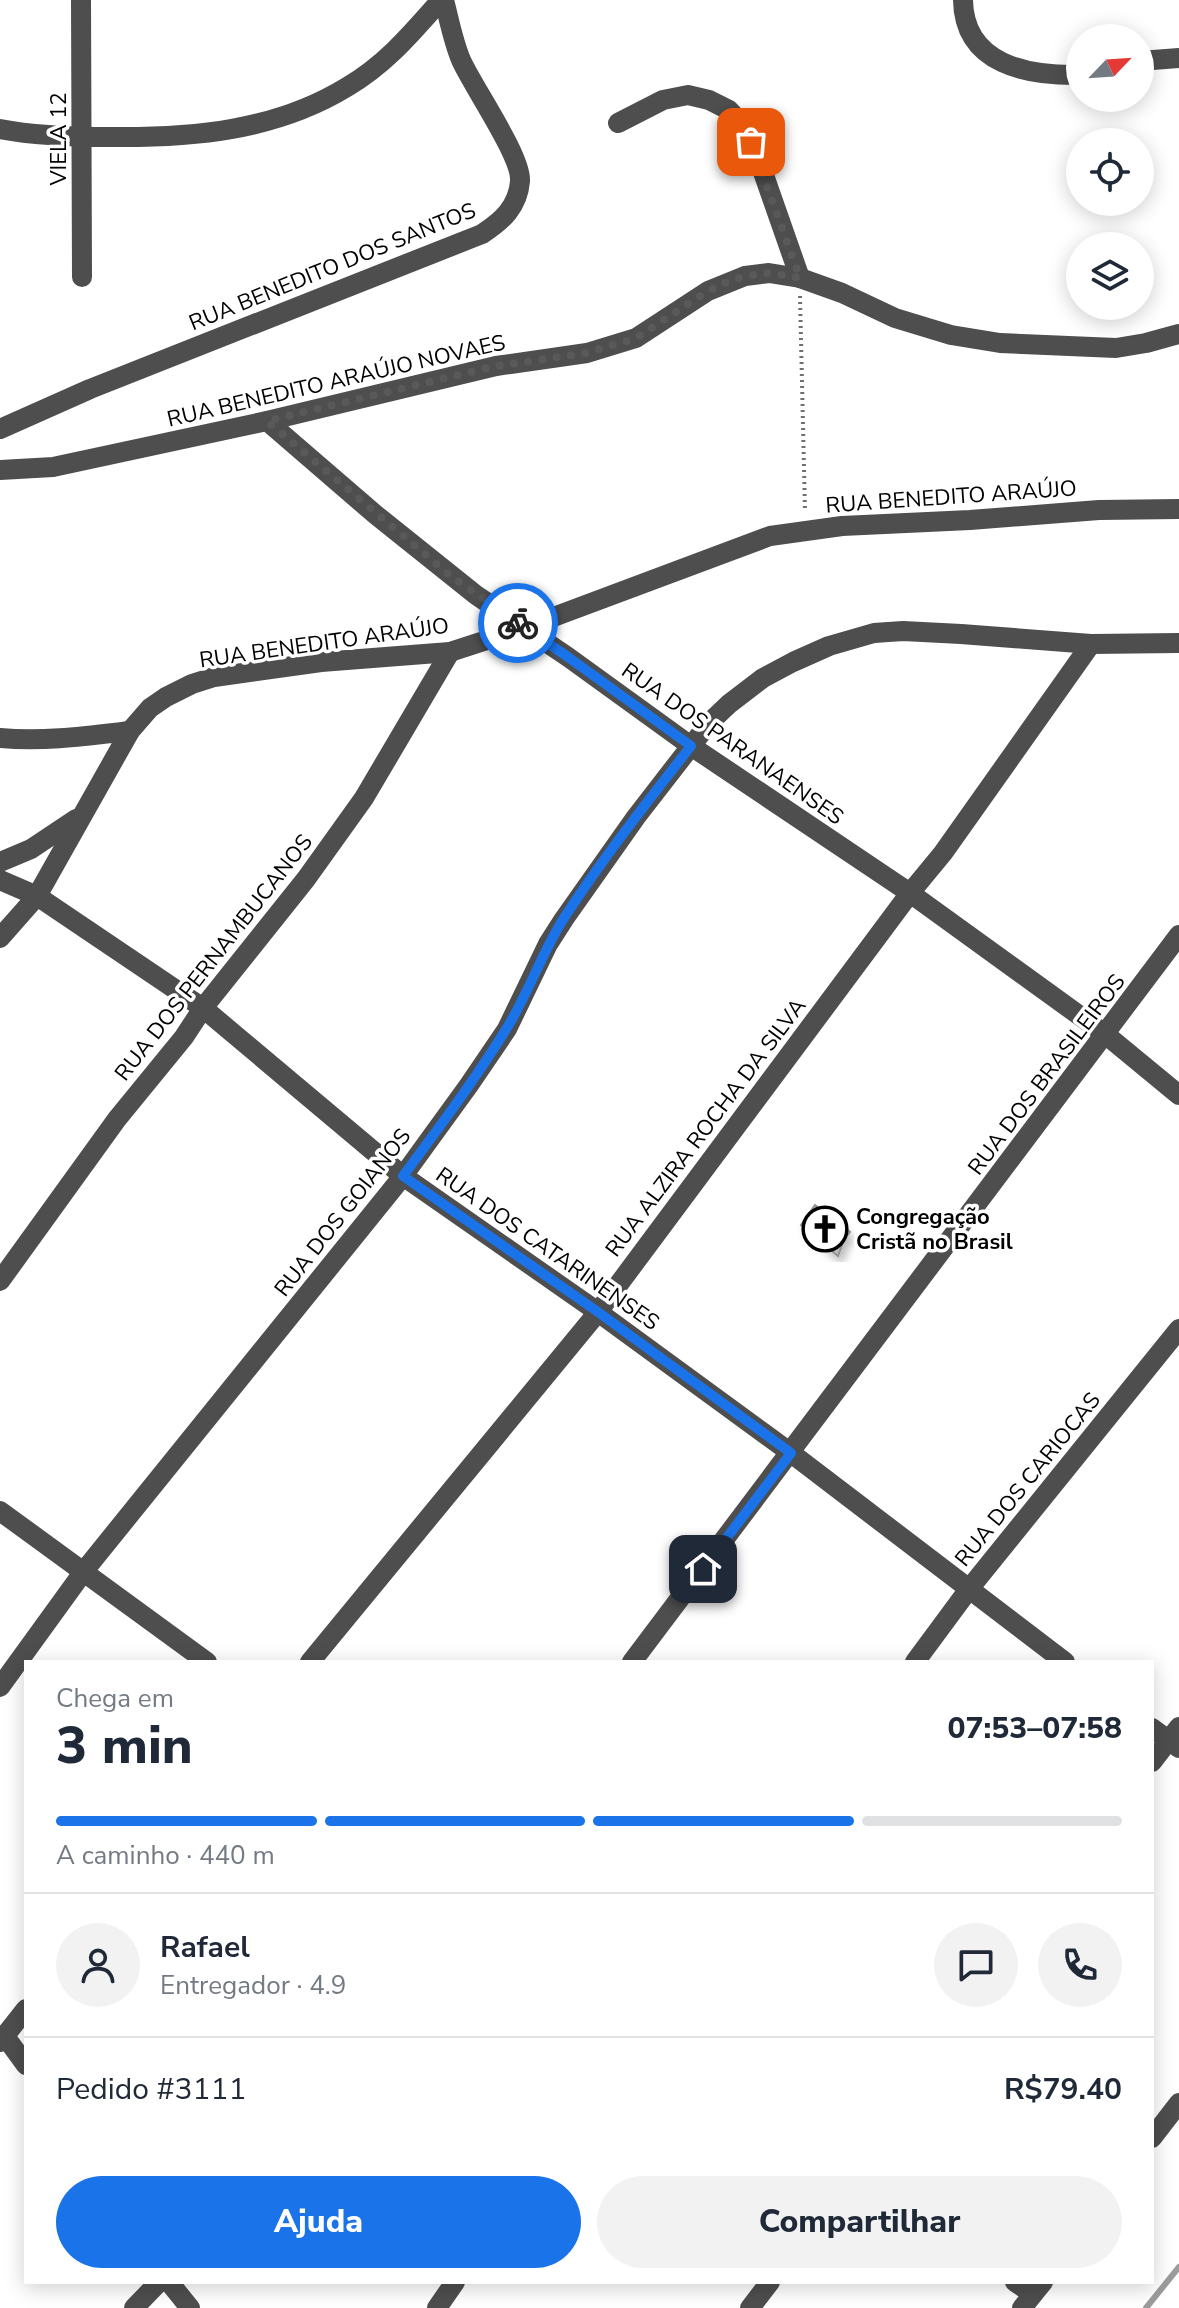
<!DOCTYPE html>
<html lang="pt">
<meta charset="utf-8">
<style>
body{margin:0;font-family:"Nunito Sans",sans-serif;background:#f2f2f3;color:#1f2937;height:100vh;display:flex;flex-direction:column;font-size:30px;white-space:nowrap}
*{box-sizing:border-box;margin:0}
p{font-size:26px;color:#747a83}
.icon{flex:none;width:44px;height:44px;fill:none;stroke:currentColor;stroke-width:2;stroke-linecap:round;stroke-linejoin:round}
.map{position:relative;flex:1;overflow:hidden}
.drawer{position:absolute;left:24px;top:1660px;width:1130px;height:624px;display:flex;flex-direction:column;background:#fff;border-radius:0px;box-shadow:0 4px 20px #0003}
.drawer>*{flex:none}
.needle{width:52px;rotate:65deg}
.tools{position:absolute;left:1066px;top:24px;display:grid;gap:16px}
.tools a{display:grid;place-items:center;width:88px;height:88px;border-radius:50%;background:#fff;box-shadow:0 4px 20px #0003;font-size:40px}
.pin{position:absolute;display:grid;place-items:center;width:68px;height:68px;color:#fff;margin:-34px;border-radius:16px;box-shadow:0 4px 12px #0006}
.courier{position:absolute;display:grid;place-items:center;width:80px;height:80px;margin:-40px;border:6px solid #1a73e8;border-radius:50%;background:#fff;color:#222;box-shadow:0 2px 10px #0007}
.headline em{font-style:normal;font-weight:800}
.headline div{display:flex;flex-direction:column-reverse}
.headline{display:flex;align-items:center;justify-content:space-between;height:136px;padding:0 32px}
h1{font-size:52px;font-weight:800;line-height:60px}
.bar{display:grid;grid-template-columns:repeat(4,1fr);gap:12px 8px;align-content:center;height:96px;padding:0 32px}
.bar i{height:10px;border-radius:6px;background:#e0e1e3}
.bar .on{background:#1a73e8}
.bar p{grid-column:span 4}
.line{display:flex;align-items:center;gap:20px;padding:0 32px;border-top:2px solid #e0e1e3}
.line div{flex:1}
.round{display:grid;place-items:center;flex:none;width:84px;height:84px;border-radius:42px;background:#f2f2f3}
.cta{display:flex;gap:16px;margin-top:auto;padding:16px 32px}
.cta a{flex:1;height:92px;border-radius:48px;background:#1a73e8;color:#fff;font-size:32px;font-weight:800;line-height:92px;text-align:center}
.cta a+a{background:#f2f2f3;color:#1f2937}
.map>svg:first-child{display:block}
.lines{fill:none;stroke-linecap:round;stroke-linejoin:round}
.stream{stroke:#9c9c9c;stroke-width:6}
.building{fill:#bebebe;stroke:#929292;stroke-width:2;filter:url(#shadow)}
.path{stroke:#707070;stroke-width:4;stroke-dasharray:2 4;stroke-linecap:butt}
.minor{stroke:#4e4e4e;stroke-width:20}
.done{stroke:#595959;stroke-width:8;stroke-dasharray:0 14.4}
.route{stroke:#1a73e8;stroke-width:10}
.labels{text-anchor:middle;stroke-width:7;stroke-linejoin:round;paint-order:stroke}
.street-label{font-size:22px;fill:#000;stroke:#fff}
.poi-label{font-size:22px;font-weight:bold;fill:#000;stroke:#fff;text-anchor:start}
</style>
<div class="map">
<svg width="1179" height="2308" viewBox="0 0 1179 2308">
<defs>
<filter id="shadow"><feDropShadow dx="4" dy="7" stdDeviation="4" flood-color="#0004"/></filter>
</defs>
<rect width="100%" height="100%" fill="#fff"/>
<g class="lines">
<path class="stream" d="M 1146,2308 L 1179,2267"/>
</g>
<path class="building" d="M 815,1205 L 850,1232 L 844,1240 L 838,1256 L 801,1225 Z"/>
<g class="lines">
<path class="path" d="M 800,296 L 805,511"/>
<g class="minor">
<path d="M 81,0 L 82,277"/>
<path d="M 963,0 C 964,65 1028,76 1080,75"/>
<path d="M 1140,61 L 1179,58"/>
<path d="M 618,123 L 663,100 L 688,95 L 709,100 L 729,110 L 744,126 L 758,158 L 800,278"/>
<path d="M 0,129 C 36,136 73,137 110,137 C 192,138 275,131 347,87 C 386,64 411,34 441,0"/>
<path d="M 267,421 L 376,515 L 476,595 L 568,657 L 691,746 L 910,893 L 1105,1034 L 1179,1095"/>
<path d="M 0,429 L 90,389 L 482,234 C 502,221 518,207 520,181 C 522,157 473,87 461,60 C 453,41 449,19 444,0"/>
<path d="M 0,470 L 53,467 L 267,421 L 496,366 L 587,353 L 636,338 L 708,291 L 745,276 L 769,273 L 800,278 L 842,293 L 895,318 L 951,335 L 1000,343 L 1116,348 L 1146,343 L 1179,334"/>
<path d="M 0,738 C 44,742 87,736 130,731"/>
<path d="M 0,862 L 31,849 L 76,819"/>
<path d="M 0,880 L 37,896 L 203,1008 L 403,1176 L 598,1312 L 791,1453 L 1065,1662"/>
<path d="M 0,938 L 37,896 L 130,731 L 150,708 L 166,697 L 192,684 L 214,677 L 321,662 L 450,652 L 524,628 L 770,536 L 842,526 L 970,520 L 1099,510 L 1179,509"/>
<path d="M 0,1281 L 117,1119 L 184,1037 L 203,1008 L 306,879 L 364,798 L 450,652"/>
<path d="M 0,1511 L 207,1662"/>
<path d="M 310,1662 L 598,1312 L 910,893 L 943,853 L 1091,644"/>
<path d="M 632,1662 L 1179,935"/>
<path d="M 915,1662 L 969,1589 L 1179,1329"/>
<path d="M 0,1687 L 84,1571 L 403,1176 L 469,1085 L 507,1029 L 548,944 L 564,919 L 636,817 L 691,746 L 710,722 L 729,704 L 763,678 L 793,662 L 829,646 L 874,633 L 903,631 L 961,634 L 1091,644 L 1179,643"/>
<path d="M 1152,1728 L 1179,1748"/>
<path d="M 1152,1762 L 1179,1727"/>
<path d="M 4,2035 L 26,2065"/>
<path d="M 0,2042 L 26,2009"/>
<path d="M 1152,2138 L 1179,2103"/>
<path d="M 169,2282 L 190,2308"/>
<path d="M 1015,2282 L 1033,2294"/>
<path d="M 134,2308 L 159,2282"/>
<path d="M 437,2308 L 455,2282"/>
<path d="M 750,2308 L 770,2282"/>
<path d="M 1022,2308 L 1043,2282"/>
</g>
</g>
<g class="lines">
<path class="done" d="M 518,623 L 452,577 L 267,421 L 496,366 L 587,353 L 636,338 L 708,291 L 727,282 L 745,276 L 769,273 L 800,278 L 751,142"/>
<path class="route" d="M 518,623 L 568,657 L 691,746 C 647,802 603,858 564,918 C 541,954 528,995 505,1031 C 474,1081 438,1129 403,1176 L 598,1312 L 791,1453 L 703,1569"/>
</g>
<defs>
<g id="church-ring" transform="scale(2.3)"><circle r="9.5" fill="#fff" stroke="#000" stroke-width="1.5"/><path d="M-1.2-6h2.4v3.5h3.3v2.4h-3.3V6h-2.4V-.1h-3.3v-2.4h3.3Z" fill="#000"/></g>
</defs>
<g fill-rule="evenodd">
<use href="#church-ring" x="825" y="1229"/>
</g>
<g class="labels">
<g class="street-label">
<text transform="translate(58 139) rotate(-90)" y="8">VIELA 12</text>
<text transform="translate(332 266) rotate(-22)" y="8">RUA BENEDITO DOS SANTOS</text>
<text transform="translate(336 380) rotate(-13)" y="8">RUA BENEDITO ARAÚJO NOVAES</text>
<text transform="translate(951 496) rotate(-4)" y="8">RUA BENEDITO ARAÚJO</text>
<text transform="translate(324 642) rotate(-8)" y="8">RUA BENEDITO ARAÚJO</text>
<text transform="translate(733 743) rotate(35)" y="8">RUA DOS PARANAENSES</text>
<text transform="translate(213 957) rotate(-52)" y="8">RUA DOS PERNAMBUCANOS</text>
<text transform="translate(1046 1074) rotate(-53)" y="8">RUA DOS BRASILEIROS</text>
<text transform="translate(705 1127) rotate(-53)" y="8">RUA ALZIRA ROCHA DA SILVA</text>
<text transform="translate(342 1212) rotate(-52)" y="8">RUA DOS GOIANOS</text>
<text transform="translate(548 1248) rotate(35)" y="8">RUA DOS CATARINENSES</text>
<text transform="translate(1027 1479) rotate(-51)" y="8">RUA DOS CARIOCAS</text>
</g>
<g class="poi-label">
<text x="856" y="1224">Congregação<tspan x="856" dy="25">Cristã no Brasil</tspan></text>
</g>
</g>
</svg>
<div class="tools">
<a><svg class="needle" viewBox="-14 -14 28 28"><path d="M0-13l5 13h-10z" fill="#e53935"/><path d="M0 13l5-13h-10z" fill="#747a83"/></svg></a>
<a><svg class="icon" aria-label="locate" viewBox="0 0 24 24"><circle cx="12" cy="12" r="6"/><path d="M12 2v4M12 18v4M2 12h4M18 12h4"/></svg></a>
<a><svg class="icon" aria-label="layers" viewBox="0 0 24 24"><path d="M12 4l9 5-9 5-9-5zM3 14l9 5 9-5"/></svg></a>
</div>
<div class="pin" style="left:751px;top:142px;background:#ea580c"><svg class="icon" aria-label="bag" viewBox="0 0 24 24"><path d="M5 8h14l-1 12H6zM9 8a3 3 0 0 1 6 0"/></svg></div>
<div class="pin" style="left:703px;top:1569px;background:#1f2937"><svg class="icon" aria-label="home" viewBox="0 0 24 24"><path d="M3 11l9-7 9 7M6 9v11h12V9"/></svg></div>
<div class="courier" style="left:518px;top:623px"><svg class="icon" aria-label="bike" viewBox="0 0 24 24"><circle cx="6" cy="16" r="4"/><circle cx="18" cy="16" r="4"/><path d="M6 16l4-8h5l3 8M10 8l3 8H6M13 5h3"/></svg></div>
<section class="drawer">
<div class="headline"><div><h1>3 min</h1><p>Chega em</p></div><em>07:53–07:58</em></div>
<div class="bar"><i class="on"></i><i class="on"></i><i class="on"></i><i></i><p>A caminho · 440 m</p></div>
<div class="line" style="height:144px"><a class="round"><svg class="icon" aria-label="person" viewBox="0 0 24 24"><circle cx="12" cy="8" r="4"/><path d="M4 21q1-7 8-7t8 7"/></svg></a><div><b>Rafael</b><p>Entregador · 4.9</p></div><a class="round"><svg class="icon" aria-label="chat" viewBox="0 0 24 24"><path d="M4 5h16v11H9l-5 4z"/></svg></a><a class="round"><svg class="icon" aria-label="phone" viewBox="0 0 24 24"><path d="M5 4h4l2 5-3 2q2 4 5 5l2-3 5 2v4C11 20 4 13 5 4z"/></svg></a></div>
<div class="line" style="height:104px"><div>Pedido #3111</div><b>R$79.40</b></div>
<div class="cta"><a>Ajuda</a><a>Compartilhar</a></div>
</section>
</div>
